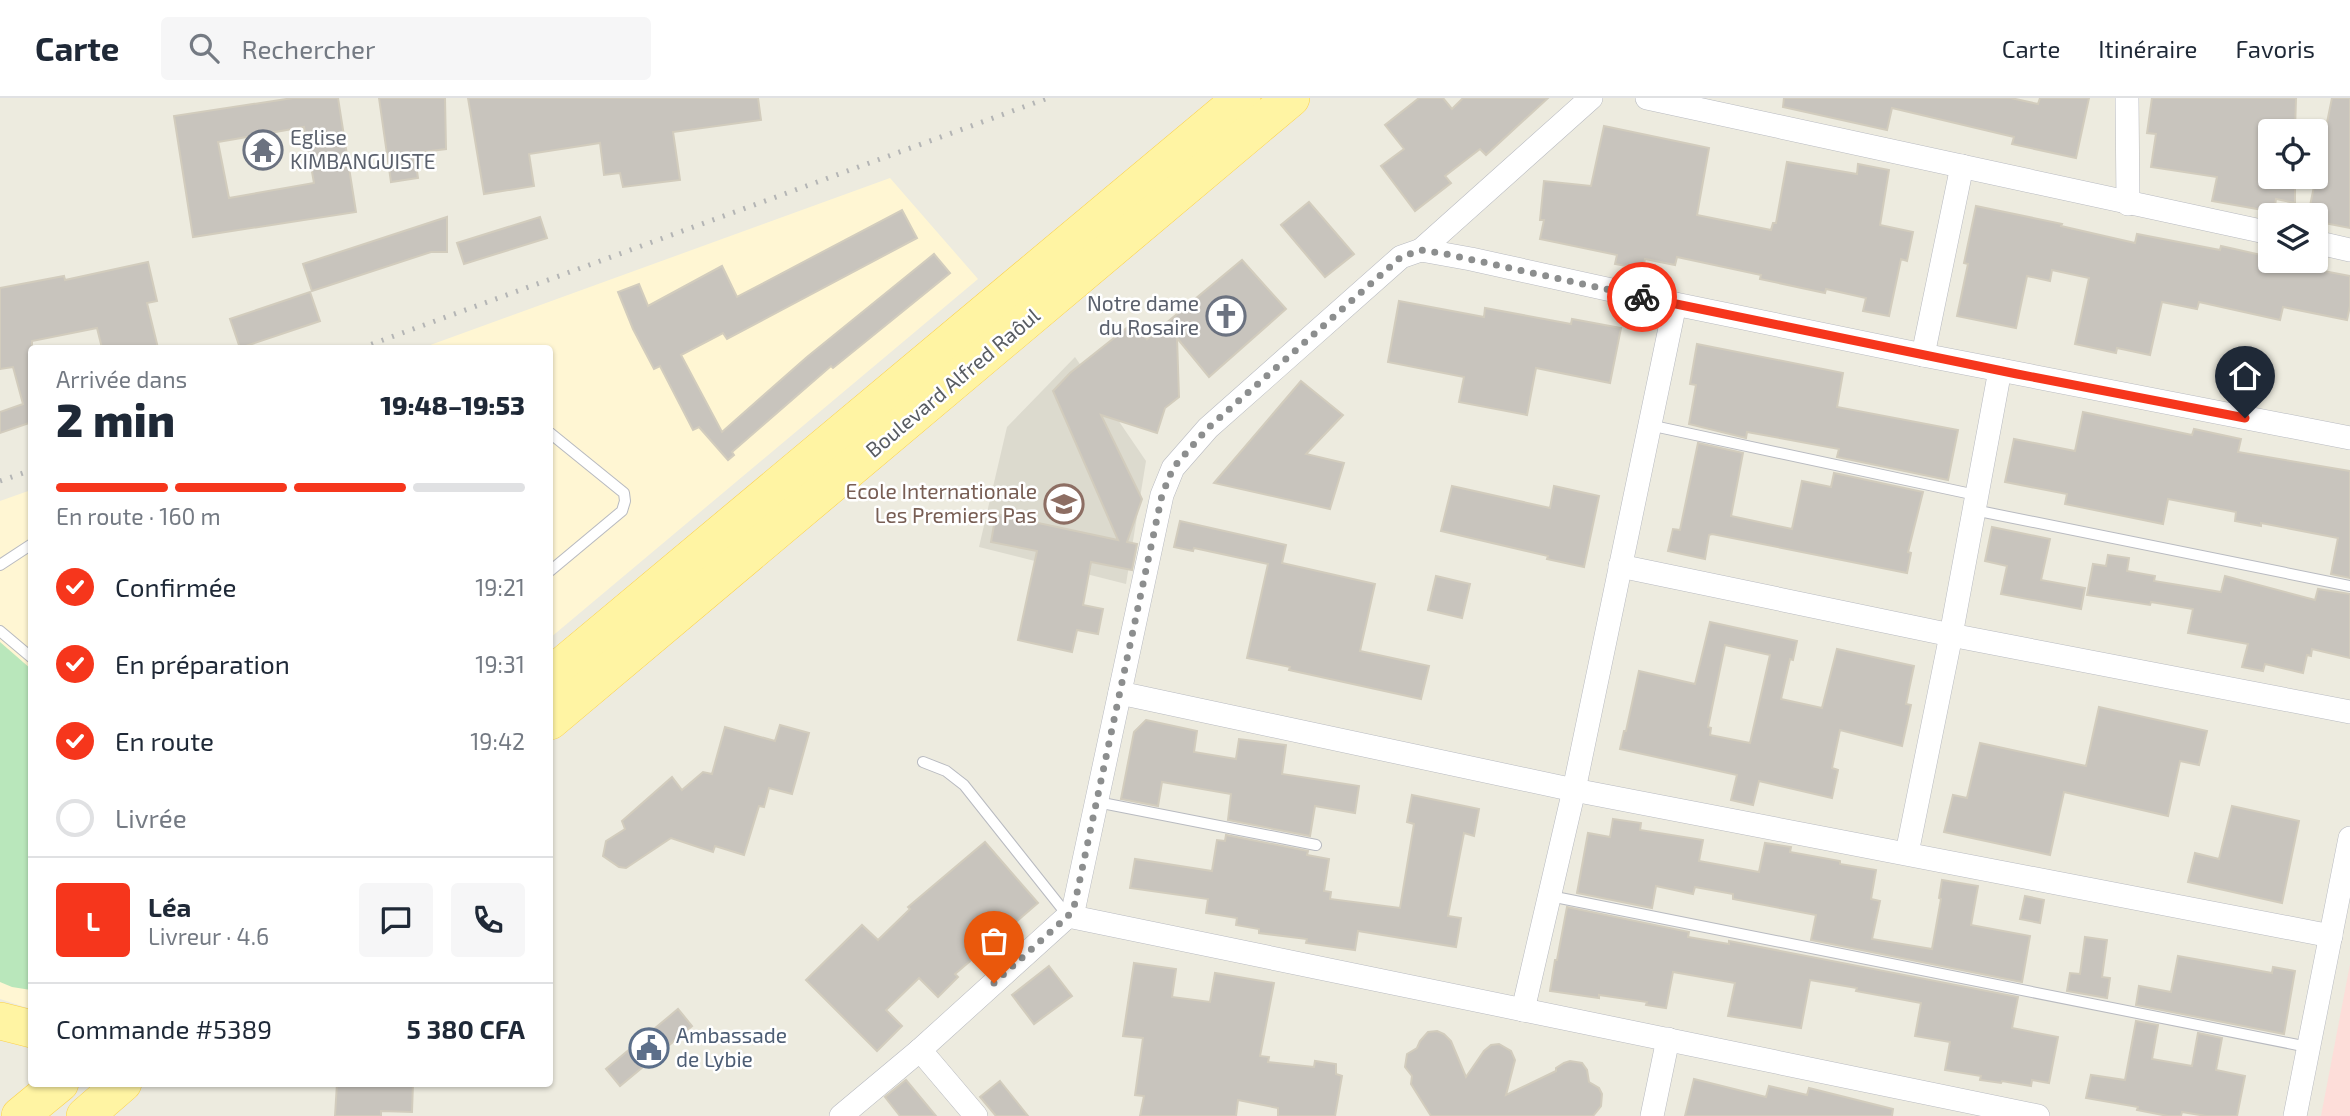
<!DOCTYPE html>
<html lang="fr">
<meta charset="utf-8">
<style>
body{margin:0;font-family:"Exo 2",sans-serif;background:#f6f6f7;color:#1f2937;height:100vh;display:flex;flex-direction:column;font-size:26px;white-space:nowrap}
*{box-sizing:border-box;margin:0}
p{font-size:23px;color:#747a83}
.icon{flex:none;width:38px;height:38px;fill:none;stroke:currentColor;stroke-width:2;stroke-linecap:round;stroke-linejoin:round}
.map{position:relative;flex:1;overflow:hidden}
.drawer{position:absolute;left:28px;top:247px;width:525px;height:742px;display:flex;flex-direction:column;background:#fff;border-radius:7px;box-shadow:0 2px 5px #0004}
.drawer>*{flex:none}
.tools{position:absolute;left:2258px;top:21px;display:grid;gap:14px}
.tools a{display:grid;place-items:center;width:70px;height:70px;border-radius:7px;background:#fff;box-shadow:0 2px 5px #0004;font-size:35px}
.pin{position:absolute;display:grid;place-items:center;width:60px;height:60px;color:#fff;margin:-72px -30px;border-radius:50% 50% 50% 0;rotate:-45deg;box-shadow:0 0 7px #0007}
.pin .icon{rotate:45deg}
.courier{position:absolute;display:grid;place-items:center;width:70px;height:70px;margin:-35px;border:5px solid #f6361c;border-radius:50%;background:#fff;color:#222;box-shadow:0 2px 9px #0007}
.summary em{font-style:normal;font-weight:800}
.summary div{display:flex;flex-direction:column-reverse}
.summary{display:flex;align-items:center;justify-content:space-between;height:119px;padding:0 28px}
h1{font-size:46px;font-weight:800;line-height:52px}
.bar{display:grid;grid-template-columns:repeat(4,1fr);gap:10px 7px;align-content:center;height:84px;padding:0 28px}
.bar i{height:9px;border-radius:5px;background:#e0e1e3}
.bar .on{background:#f6361c}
.bar p{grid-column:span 4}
.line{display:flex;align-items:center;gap:18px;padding:0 28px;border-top:2px solid #e0e1e3}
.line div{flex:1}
.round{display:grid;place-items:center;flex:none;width:74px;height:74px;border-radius:7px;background:#f6f6f7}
ol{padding:0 28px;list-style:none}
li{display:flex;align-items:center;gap:21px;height:77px}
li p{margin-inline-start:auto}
li .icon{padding:7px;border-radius:50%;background:#f6361c;color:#fff;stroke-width:4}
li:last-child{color:#747a83}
li i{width:38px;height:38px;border:4px solid #e0e1e3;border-radius:50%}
header{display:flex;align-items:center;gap:42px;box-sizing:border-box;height:98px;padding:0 35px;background:#fff;border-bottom:2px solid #e0e1e3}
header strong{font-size:33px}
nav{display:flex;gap:38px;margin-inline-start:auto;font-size:24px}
.search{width:490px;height:63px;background:#f6f6f7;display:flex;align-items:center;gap:18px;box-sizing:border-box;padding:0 24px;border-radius:7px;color:#747a83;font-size:26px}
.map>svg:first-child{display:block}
.commercial{fill:#fff6d3}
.education{fill:#dcdace}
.medical{fill:#fdddd9}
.green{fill:#b9e7bb}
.building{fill:#c8c4bd;stroke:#d2ccbd;stroke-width:2;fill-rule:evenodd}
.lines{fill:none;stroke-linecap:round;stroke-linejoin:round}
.lane-casing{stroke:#b8bac0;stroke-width:12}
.street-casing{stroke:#b8bac0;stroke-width:24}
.primary-casing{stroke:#fcd14a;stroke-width:38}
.lane{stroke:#fff;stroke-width:10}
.street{stroke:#fff;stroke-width:23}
.primary{stroke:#fff4a3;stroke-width:37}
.rail{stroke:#b4b5b5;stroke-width:5;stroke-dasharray:2 9;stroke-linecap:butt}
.done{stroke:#8c8e8e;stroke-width:7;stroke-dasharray:0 12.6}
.route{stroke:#f6361c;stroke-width:9}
.labels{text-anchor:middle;stroke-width:5;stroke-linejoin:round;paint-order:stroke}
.worship-label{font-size:21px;fill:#5b616d;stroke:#fff;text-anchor:start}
.street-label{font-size:21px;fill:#585c62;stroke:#fff}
.education-label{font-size:21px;fill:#785e54;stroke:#fff;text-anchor:end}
.service-label{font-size:21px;fill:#4e5e75;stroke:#fff;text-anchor:start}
</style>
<header>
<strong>Carte</strong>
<div class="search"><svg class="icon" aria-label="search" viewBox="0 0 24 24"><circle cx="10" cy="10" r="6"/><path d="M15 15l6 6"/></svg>Rechercher</div>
<nav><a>Carte</a><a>Itinéraire</a><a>Favoris</a></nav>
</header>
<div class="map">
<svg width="2350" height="1018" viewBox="0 0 2350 1018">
<rect width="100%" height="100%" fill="#edebdf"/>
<g class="commercial">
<path d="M 890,80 L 978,181 L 550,540 L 550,250 L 422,250 Z"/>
<path d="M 31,392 L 31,911 L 0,901 L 0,403 Z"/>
</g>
<path class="education" d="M 1075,259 L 1146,363 L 1126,486 L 979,449 L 1007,329 Z"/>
<path class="medical" d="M 2350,866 L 2350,1018 L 2321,1018 Z"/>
<path class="green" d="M 0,544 L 31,571 L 31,892 L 12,889 L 0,884 Z"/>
<g class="building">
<path d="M 293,0 L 338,0 L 356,114 L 193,139 L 174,18 ZM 304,29 L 314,85 L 229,100 L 218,44 Z"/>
<path d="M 379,0 L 445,0 L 446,51 L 414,55 L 418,80 L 391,84 Z"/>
<path d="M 468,0 L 758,0 L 761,22 L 673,34 L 680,82 L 623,89 L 620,75 L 604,77 L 600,45 L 529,56 L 534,88 L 484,96 Z"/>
<path d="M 1419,0 L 1443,0 L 1452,11 L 1463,0 L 1548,0 L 1486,57 L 1480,51 L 1445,78 L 1451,85 L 1415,113 L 1381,68 L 1404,51 L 1385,27 Z"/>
<path d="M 1784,0 L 2011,0 L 2038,6 L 2040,0 L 2089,0 L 2076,60 L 2012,46 L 2014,39 L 1892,10 L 1887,32 L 1783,9 Z"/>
<path d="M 2152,0 L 2296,0 L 2295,33 L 2270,33 L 2270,79 L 2295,79 L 2295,105 L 2276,101 L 2274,114 L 2212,103 L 2217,79 L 2151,69 L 2156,36 L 2147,35 Z"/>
<path d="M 2332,0 L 2350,0 L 2350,130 L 2319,124 L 2322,110 L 2310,108 Z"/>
<path d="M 1604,28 L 1709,50 L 1697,117 L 1771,132 L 1773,125 L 1776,125 L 1787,64 L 1857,76 L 1858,66 L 1889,72 L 1880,127 L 1913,134 L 1907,163 L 1901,161 L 1889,218 L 1863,213 L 1866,200 L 1826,191 L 1825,195 L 1760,181 L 1761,177 L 1677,159 L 1675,167 L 1645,161 L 1643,171 L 1615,166 L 1617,157 L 1540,141 L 1544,122 L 1540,122 L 1544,83 L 1591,88 Z"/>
<path d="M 1309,104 L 1354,156 L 1325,179 L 1281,127 Z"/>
<path d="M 1976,108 L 2062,126 L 2061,128 L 2135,145 L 2137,136 L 2220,152 L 2221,148 L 2270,159 L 2270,163 L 2285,163 L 2293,165 L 2292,167 L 2350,178 L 2350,208 L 2347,222 L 2283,209 L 2280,222 L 2199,204 L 2197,211 L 2162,204 L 2150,257 L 2117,250 L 2116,255 L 2075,246 L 2089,180 L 2052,172 L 2050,183 L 2027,178 L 2016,230 L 1957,218 L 1968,166 L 1964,165 Z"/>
<path d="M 902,112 L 917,140 L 727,241 L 723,235 L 681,257 L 722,334 L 807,259 L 934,156 L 950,175 L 833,270 L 831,268 L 732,354 L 734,357 L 728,362 L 699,329 L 693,332 L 660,268 L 654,271 L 633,231 L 618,194 L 639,186 L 648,208 L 722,168 L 737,199 Z"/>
<path d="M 447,119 L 447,154 L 431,154 L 312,193 L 303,166 Z"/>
<path d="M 540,119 L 547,140 L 464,166 L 457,145 Z"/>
<path d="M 1242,162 L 1286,211 L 1209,279 L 1177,240 L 1179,299 L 1165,310 L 1157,335 L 1101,317 L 1142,401 L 1127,444 L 1137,446 L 1132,472 L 1091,464 L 1083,507 L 1103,511 L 1098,536 L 1077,532 L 1072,554 L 1018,542 L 1037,453 L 991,444 L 996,416 L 1118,442 L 1053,293 L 1070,275 L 1133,225 L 1147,241 Z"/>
<path d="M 148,164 L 157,203 L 147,205 L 158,250 L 102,250 L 97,230 L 32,243 L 32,324 L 0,335 L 0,314 L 23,306 L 13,269 L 0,271 L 0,190 L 64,178 L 65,182 Z"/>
<path d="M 310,194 L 320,223 L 240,250 L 230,221 Z"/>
<path d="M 1399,203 L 1484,219 L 1485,210 L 1571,226 L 1572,221 L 1621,230 L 1610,285 L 1536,270 L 1527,317 L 1459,304 L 1464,279 L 1388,264 Z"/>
<path d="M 1697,246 L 1843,275 L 1837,309 L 1958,332 L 1948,382 L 1837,359 L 1839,351 L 1747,334 L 1746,340 L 1689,326 L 1696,287 L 1690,286 Z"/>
<path d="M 1301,283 L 1343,317 L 1306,356 L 1344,365 L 1330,411 L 1214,385 Z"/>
<path d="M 2083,314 L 2192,337 L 2194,331 L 2241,341 L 2238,354 L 2350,373 L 2350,480 L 2331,476 L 2338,440 L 2261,425 L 2261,428 L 2235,423 L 2236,414 L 2168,401 L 2163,426 L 2065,406 L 2067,396 L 2005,384 L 2014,341 L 2075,353 Z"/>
<path d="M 1698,345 L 1743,355 L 1731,418 L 1792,431 L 1802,383 L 1831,389 L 1834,375 L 1923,394 L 1908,454 L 1911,455 L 1907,475 L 1712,436 L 1709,437 L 1705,461 L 1668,453 L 1673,431 L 1680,432 Z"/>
<path d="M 1452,388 L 1550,410 L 1554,388 L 1599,398 L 1584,469 L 1547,461 L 1548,458 L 1441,433 Z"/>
<path d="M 1180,423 L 1286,447 L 1282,465 L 1375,486 L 1360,553 L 1429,568 L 1421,601 L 1289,572 L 1290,569 L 1247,560 L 1268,466 L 1194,450 L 1193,453 L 1174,449 Z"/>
<path d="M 1992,429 L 2050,441 L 2041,482 L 2085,490 L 2081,511 L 2001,496 L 2007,468 L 1985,463 Z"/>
<path d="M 2108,457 L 2129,460 L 2127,473 L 2155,478 L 2154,483 L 2221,494 L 2225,478 L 2315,502 L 2318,491 L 2350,496 L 2350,560 L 2312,551 L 2311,558 L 2307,557 L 2303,575 L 2265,566 L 2263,573 L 2242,569 L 2248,546 L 2188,535 L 2193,511 L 2151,504 L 2150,507 L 2087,497 L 2093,466 L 2106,468 Z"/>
<path d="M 1436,478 L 1470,486 L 1462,520 L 1428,512 Z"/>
<path d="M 1710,524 L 1797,543 L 1793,562 L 1790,561 L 1781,601 L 1822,610 L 1837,551 L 1914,568 L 1906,606 L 1911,607 L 1902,648 L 1840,632 L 1832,670 L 1838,672 L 1832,700 L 1759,683 L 1753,707 L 1731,702 L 1737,677 L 1620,651 L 1624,633 L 1626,633 L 1639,573 L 1695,586 ZM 1725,547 L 1770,557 L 1750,645 L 1710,637 L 1711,630 L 1708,629 Z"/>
<path d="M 2099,609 L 2207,633 L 2199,667 L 2180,663 L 2168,718 L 2064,694 L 2050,757 L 1944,734 L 1953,697 L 1967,700 L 1980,645 L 2086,668 Z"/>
<path d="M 1146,622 L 1197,633 L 1194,654 L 1236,661 L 1239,641 L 1286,647 L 1282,676 L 1359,688 L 1355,715 L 1315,708 L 1310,738 L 1228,722 L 1231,696 L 1162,684 L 1158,708 L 1121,701 L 1134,634 Z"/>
<path d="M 780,627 L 809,635 L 792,696 L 769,690 L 764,709 L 759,708 L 744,757 L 715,748 L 713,754 L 671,740 L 626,770 L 619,769 L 603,758 L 606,743 L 625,731 L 622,723 L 672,679 L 682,692 L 703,674 L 712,676 L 725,629 L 775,643 Z"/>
<path d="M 1412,697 L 1479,711 L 1474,738 L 1464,735 L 1448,818 L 1461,820 L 1456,849 L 1358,833 L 1355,852 L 1306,845 L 1307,841 L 1259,835 L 1259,831 L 1236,827 L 1237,820 L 1206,815 L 1208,801 L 1130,790 L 1135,761 L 1212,773 L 1217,742 L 1225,743 L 1226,737 L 1308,753 L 1307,757 L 1329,761 L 1324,793 L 1331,794 L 1330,801 L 1400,810 L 1414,726 L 1407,724 Z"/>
<path d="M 2232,708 L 2299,723 L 2282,805 L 2188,784 L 2195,755 L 2219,761 Z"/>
<path d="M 1613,721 L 1641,725 L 1640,732 L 1703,742 L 1699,763 L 1759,774 L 1765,745 L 1791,749 L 1790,754 L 1840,763 L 1840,766 L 1876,772 L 1871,801 L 1880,803 L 1872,841 L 1932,851 L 1941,801 L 1939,800 L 1942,782 L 1978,788 L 1971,827 L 2030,838 L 2022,884 L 1811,842 L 1816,817 L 1733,801 L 1733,796 L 1695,789 L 1693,796 L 1656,788 L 1652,810 L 1577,795 L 1588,735 L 1610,739 Z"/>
<path d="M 985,744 L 1038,805 L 955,876 L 958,879 L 938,899 L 919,880 L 886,912 L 902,928 L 877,953 L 806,882 L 862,827 L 878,842 L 910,811 L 908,809 Z"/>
<path d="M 2025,798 L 2044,802 L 2040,825 L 2020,821 Z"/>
<path d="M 1567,809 L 1689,834 L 1688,839 L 1729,846 L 1729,843 L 2018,899 L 2012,930 L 2058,939 L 2049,985 L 2032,982 L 2031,988 L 2002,983 L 2001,985 L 1980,982 L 1981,978 L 1945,972 L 1950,944 L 1915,938 L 1921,905 L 1856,893 L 1857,890 L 1810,882 L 1801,930 L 1728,918 L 1735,885 L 1673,874 L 1666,910 L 1646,907 L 1647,904 L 1599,897 L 1599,900 L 1550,893 L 1555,862 L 1557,862 Z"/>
<path d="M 2085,839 L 2107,842 L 2102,879 L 2110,880 L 2107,900 L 2067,893 L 2070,875 L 2080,876 Z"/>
<path d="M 2178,858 L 2272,875 L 2273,869 L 2295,873 L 2284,936 L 2136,907 L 2139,888 L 2171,894 Z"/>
<path d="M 1134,865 L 1176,871 L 1172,899 L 1210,904 L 1215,875 L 1274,885 L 1260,958 L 1269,959 L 1268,964 L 1314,969 L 1315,963 L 1336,966 L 1336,976 L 1342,978 L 1335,1018 L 1278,1018 L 1278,1010 L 1238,1002 L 1236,1018 L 1140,1018 L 1144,998 L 1135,997 L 1143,940 L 1123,938 Z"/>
<path d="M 1049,868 L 1072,898 L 1034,926 L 1012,897 Z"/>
<path d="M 678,911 L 692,928 L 620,988 L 606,971 Z"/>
<path d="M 2136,923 L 2158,927 L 2152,961 L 2192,968 L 2198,935 L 2222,940 L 2216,972 L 2245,978 L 2237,1018 L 2206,1018 L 2182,1014 L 2181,1018 L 2168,1018 L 2137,1012 L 2138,1009 L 2086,1000 L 2091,977 L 2125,982 Z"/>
<path d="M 1437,933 L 1444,936 L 1451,943 L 1466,979 L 1484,953 L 1491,947 L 1499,946 L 1511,953 L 1515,962 L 1506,997 L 1556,973 L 1556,970 L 1564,965 L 1570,963 L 1582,965 L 1587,972 L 1589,984 L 1599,990 L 1602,996 L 1601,1008 L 1593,1018 L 1431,1018 L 1411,986 L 1412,978 L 1405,969 L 1407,956 L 1417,950 L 1420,943 L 1428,934 Z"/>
<path d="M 1694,981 L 1766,999 L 1769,988 L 1807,997 L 1809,990 L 1893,1011 L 1892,1018 L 1685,1018 Z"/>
<path d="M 906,982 L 936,1018 L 900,1018 L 885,999 Z"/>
<path d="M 1000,983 L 1028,1018 L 996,1018 L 980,999 Z"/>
<path d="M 337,985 L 413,985 L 412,1014 L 381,1013 L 381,1018 L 335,1018 Z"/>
</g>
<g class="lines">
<g class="lane-casing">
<g id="lane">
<path d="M 1649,327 L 1976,397"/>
<path d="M 550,335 L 624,395 L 625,403 L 622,413 L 550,473"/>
<path d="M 1974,412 L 2350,488"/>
<path d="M 0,467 L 32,446"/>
<path d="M 0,533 L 32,560"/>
<path d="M 923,664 L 946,673 L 964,687 L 1068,818"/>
<path d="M 1097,704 L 1316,747"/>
<path d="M 1550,798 L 2308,949"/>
</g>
</g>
<g class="street-casing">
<g id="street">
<path d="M 1647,0 L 2270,135"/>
<path d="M 2127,0 L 2128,106"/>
<path d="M 2315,144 L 2350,152"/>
<path d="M 1421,152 L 1591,0"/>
<path d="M 1923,257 L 1962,68"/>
<path d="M 1620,468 L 1951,537 L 2350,614"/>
<path d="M 1120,595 L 1574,692 L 2331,838"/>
<path d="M 1907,755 L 1951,537 L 2000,272"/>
<path d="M 1068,818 L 2038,1018"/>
<path d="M 1523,912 L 1574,692 L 1675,206"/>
<path d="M 920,952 L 976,1018"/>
<path d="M 841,1018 L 920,952 L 1068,818 L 1074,809 L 1162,397 L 1173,370 L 1208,330 L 1401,159 L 1421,152 L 1471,161 L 1675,206 L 1923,257 L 2350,340"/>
<path d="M 1652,1018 L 1668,941"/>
<path d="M 2295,1018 L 2350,740"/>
</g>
</g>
<g class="primary-casing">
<g id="primary">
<path d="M 550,578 L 1242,0"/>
<path d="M 550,623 L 1291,0"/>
<path d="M 0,923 L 32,931"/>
<path d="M 20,1018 L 60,985"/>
<path d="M 85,1018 L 123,985"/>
</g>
</g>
<use href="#lane" class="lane"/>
<use href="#street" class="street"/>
<use href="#primary" class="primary"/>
<g class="rail">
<path d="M 361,250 L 1048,0"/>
<path d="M 0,383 L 32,372"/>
</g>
</g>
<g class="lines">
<path class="done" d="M 994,885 L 1068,818 L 1074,809 L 1162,397 L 1173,370 L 1208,330 L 1401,159 L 1421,152 L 1446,156 L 1642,199"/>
<path class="route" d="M 1642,199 L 2017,276 L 2245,320"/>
</g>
<defs>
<g id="temple-ring" transform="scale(2.0125)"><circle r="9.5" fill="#fff" stroke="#6b7280" stroke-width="1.5"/><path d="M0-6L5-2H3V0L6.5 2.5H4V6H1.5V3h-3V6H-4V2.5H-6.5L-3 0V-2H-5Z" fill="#6b7280"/></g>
<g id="church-ring" transform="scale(2.0125)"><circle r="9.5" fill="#fff" stroke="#6b7280" stroke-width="1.5"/><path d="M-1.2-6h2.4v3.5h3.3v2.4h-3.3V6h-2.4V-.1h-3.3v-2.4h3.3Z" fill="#6b7280"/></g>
<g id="school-ring" transform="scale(2.0125)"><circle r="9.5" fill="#fff" stroke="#8d6e63" stroke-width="1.5"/><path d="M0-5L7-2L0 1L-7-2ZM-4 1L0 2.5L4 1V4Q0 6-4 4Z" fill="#8d6e63"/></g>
<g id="civic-ring" transform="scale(2.0125)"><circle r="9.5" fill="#fff" stroke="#5c6f8a" stroke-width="1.5"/><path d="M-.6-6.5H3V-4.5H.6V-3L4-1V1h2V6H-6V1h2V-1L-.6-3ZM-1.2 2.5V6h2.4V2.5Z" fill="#5c6f8a"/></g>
</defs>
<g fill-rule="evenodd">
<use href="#temple-ring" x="263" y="52"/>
<use href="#church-ring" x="1226" y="218"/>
<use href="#school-ring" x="1064" y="406"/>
<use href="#civic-ring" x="649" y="950"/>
</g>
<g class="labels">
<g class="worship-label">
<text x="290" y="47">Eglise<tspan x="290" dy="24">KIMBANGUISTE</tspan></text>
<text x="1199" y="213" text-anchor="end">Notre dame<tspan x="1199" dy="24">du Rosaire</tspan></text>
</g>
<g class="street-label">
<text transform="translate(953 285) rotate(-40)" y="7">Boulevard Alfred Raôul</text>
</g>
<g class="education-label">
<text x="1037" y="401">Ecole Internationale<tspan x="1037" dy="24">Les Premiers Pas</tspan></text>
</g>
<g class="service-label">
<text x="676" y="945">Ambassade<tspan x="676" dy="24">de Lybie</tspan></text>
</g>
</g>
</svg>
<div class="tools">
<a><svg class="icon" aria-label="locate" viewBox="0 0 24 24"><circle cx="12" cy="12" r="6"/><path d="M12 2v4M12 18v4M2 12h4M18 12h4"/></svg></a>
<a><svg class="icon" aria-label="layers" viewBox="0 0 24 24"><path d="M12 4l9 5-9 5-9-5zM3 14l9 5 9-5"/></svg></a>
</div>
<div class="pin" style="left:994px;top:885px;background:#ea580c"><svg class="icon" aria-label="bag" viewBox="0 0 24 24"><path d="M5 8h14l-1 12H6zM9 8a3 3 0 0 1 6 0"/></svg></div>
<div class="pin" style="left:2245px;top:320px;background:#1f2937"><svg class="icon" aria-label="home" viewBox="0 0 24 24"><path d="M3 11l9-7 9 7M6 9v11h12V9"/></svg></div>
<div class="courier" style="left:1642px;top:199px"><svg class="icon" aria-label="bike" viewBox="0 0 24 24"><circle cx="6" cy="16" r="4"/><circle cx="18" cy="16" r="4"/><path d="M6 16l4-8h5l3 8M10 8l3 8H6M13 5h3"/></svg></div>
<section class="drawer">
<div class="summary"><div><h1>2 min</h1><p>Arrivée dans</p></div><em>19:48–19:53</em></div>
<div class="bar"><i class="on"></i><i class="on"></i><i class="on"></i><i></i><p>En route · 160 m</p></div>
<ol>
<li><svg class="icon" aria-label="check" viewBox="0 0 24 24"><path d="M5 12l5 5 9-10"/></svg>Confirmée<p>19:21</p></li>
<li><svg class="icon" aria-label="check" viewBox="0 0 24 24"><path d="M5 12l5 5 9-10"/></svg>En préparation<p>19:31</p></li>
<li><svg class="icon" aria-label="check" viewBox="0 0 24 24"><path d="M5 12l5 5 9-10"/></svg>En route<p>19:42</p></li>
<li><i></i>Livrée</li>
</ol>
<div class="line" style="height:126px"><b class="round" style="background:#f6361c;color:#fff">L</b><div><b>Léa</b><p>Livreur · 4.6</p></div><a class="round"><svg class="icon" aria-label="chat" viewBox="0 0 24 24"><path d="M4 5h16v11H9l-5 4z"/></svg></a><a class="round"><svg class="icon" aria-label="phone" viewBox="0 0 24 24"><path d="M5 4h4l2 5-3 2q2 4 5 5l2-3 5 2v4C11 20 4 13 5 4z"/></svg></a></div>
<div class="line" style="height:91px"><div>Commande #5389</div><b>5 380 CFA</b></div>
</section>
</div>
